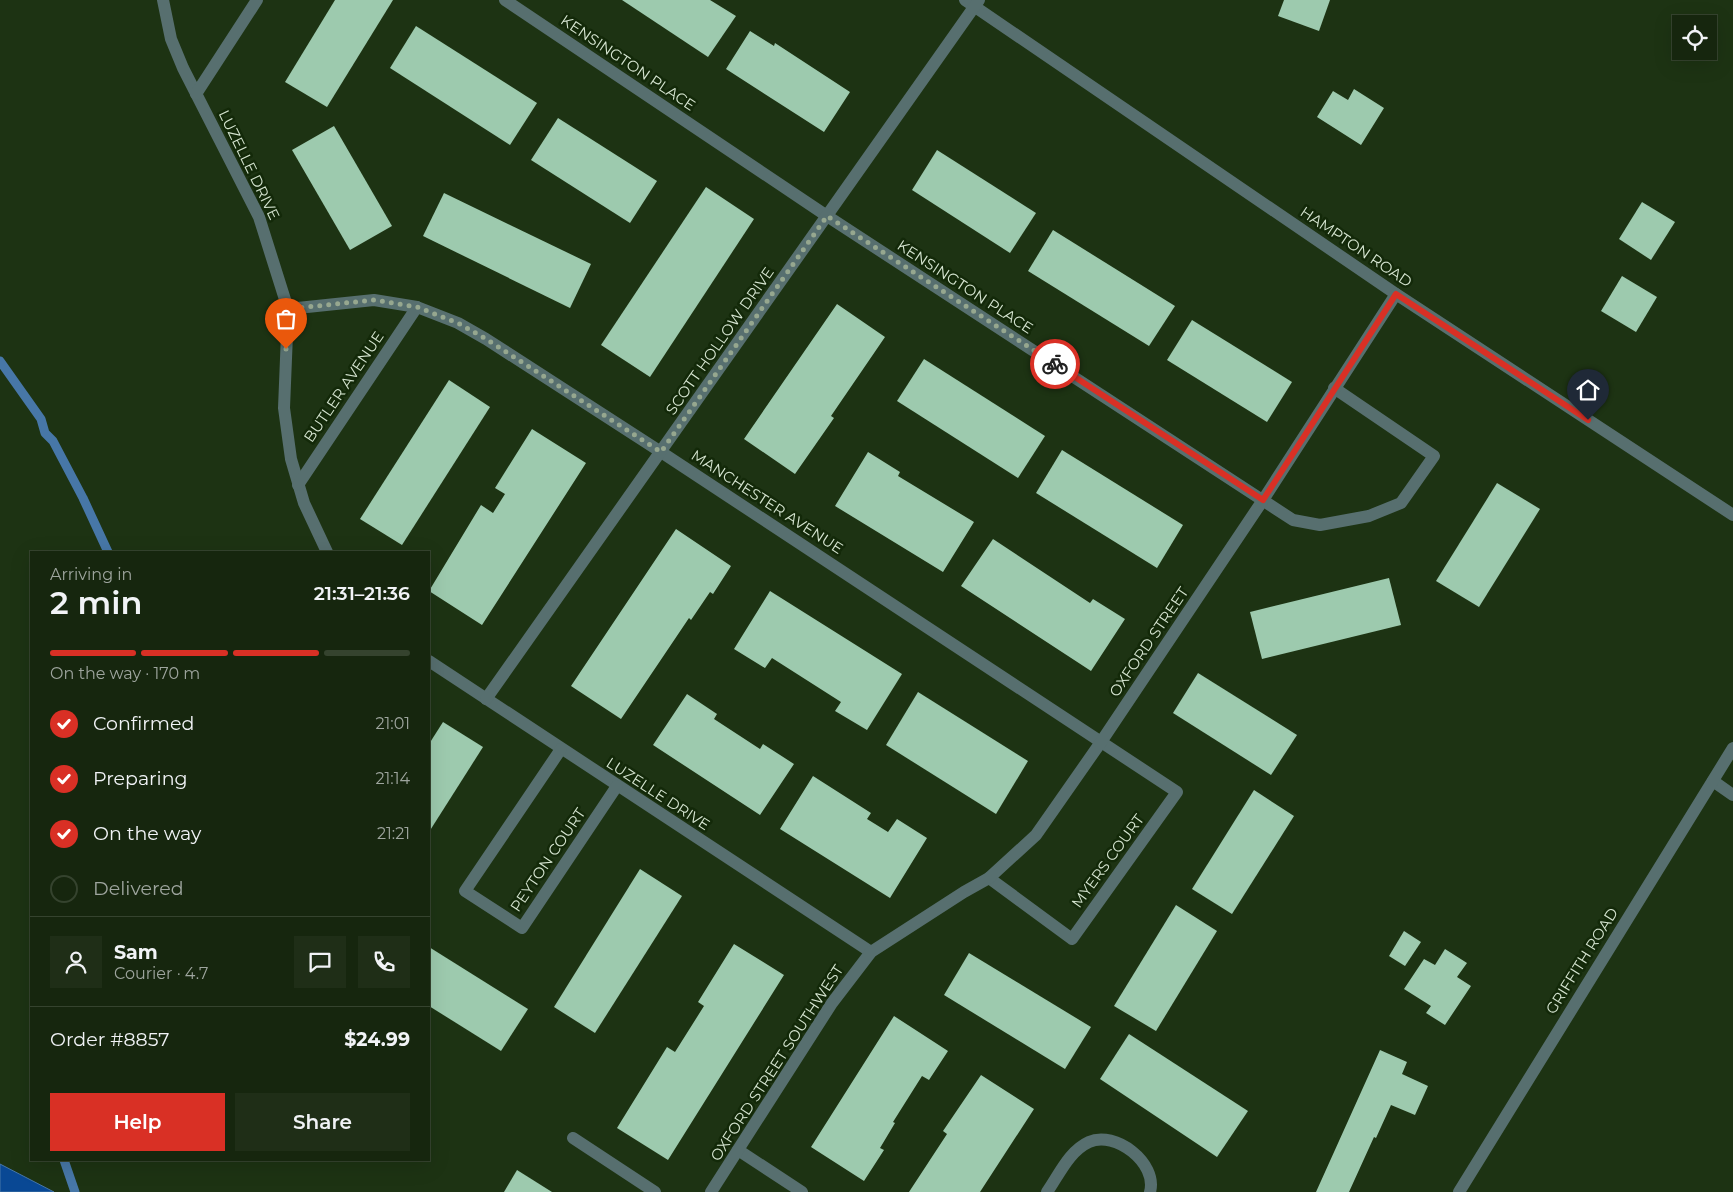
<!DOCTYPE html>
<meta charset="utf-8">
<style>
body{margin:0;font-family:Montserrat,sans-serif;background:#1f2e17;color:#f1f3f6;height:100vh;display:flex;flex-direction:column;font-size:19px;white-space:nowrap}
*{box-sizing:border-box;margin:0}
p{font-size:16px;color:#9ea59e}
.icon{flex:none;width:28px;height:28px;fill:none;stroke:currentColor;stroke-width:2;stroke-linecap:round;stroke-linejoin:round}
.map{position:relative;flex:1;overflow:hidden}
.sheet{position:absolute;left:30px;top:551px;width:400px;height:610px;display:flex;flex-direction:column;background:#16260e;border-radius:0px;box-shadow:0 5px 20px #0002,0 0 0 1px #35432e}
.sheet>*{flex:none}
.fabs{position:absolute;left:1672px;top:15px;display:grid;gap:10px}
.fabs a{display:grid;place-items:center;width:45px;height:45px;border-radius:0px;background:#16260e;box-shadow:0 5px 20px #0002,0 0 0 1px #35432e;font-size:25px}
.pin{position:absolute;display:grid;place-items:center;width:42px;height:42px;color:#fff;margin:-51px -21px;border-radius:50% 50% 50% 0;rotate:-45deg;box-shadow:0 0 5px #0007}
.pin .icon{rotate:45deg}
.courier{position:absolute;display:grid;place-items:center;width:50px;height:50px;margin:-25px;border:4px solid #d93025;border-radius:50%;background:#fff;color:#222;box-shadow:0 1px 6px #0007}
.summary em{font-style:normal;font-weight:600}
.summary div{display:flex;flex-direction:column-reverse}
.summary{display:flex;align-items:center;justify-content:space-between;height:85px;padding:0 20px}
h1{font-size:32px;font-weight:600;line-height:38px}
.bar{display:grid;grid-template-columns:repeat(4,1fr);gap:8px 5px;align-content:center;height:60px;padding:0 20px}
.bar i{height:6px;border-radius:4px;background:#35432e}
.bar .on{background:#d93025}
.bar p{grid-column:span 4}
.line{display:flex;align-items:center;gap:12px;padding:0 20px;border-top:1px solid #35432e}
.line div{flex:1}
.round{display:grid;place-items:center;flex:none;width:52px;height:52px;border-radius:0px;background:#1f2e17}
ol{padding:0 20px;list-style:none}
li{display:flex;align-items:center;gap:15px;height:55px}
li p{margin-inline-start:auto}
li .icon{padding:5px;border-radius:50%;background:#d93025;color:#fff;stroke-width:4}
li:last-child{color:#9ea59e}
li i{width:28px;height:28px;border:2px solid #35432e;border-radius:50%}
.action{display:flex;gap:10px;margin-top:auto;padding:10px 20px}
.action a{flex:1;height:58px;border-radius:0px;background:#d93025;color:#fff;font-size:20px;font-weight:600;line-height:58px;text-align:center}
.action a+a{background:#1f2e17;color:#f1f3f6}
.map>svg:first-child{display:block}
.water{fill:#094894;stroke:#4777a7}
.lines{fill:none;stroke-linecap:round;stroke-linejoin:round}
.stream{stroke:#4777a7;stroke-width:9}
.building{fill:#9dcaae}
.minor{stroke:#576f6f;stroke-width:12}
.tertiary{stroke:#576f6f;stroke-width:12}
.done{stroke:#96a78f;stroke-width:5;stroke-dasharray:0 9}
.route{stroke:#d93025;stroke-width:6}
.labels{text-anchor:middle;stroke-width:5;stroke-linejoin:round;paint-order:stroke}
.street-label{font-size:15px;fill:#d7e6d2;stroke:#132909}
</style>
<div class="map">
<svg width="1733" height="1192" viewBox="0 0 1733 1192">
<rect width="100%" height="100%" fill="#1d3313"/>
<path class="water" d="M 0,1164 L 54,1192 L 0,1192 Z"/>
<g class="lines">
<g class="stream">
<path d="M 0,361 L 41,419 L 45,433 L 53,441 L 83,498 L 108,552"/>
<path d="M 64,1160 L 75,1192"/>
</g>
</g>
<g class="building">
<path d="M 335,0 L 393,0 L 327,107 L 285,82 Z"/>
<path d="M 622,0 L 710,0 L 736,16 L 708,57 Z"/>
<path d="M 1284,0 L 1330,0 L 1319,31 L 1278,16 Z"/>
<path d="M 416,26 L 537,103 L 510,145 L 390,68 Z"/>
<path d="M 750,31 L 774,46 L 775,43 L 850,92 L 824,132 L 726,69 Z"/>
<path d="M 1354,89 L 1384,108 L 1361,145 L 1317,117 L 1333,91 L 1348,100 Z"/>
<path d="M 558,118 L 657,181 L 630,223 L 531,160 Z"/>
<path d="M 334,126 L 392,226 L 350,250 L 292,150 Z"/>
<path d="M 937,150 L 1036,213 L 1010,253 L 912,190 Z"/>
<path d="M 706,187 L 754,219 L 650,377 L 601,345 Z"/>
<path d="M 444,193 L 591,264 L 570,308 L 423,236 Z"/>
<path d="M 1642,202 L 1675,222 L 1651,260 L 1619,239 Z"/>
<path d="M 1053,230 L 1175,306 L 1149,346 L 1028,271 Z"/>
<path d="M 1622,276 L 1657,297 L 1636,332 L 1601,311 Z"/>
<path d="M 837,304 L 885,337 L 831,416 L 834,418 L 795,474 L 744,439 Z"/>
<path d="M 1192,320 L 1292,382 L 1267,422 L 1167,360 Z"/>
<path d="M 924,359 L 1045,436 L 1018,478 L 897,401 Z"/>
<path d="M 449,380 L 490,407 L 402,545 L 360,519 Z"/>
<path d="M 532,429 L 586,463 L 482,625 L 429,591 L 481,505 L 493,513 L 505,494 L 495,488 Z"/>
<path d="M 1062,450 L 1183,525 L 1157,568 L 1036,493 Z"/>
<path d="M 868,452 L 900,472 L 898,476 L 974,522 L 943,572 L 835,506 Z"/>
<path d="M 1497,483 L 1540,509 L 1479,607 L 1436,581 Z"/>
<path d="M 676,529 L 731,566 L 713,594 L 710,592 L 691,620 L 689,618 L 621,719 L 571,686 Z"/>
<path d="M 993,539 L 1090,603 L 1093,599 L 1125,619 L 1091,671 L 961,586 Z"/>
<path d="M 1389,578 L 1401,625 L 1262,659 L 1250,612 Z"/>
<path d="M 770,591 L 902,674 L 867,730 L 835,711 L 841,702 L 772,658 L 765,668 L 734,649 Z"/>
<path d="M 1198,673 L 1297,735 L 1271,775 L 1173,713 Z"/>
<path d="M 918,692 L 1028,761 L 996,814 L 886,745 Z"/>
<path d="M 687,694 L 717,714 L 714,719 L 760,749 L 763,744 L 794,764 L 760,815 L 653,745 Z"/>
<path d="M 443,722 L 483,747 L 429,832 L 429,744 Z"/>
<path d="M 813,776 L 871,813 L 867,819 L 888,832 L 897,819 L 927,838 L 890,898 L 780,829 Z"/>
<path d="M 1254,790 L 1294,816 L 1232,914 L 1192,889 Z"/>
<path d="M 640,869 L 682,896 L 595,1033 L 554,1007 Z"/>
<path d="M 1176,905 L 1217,931 L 1156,1031 L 1114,1006 Z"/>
<path d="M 1404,931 L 1421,942 L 1405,966 L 1389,956 Z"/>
<path d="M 734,944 L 784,975 L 668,1160 L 617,1128 L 667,1047 L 675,1052 L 704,1006 L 698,1002 Z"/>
<path d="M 429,947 L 528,1009 L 501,1051 L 429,1006 Z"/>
<path d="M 1445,949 L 1467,963 L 1457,977 L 1471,986 L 1445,1025 L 1426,1013 L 1431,1006 L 1404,989 L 1424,959 L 1435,965 Z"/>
<path d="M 969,953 L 1091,1027 L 1065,1069 L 944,995 Z"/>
<path d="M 894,1016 L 948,1051 L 929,1080 L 922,1076 L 893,1122 L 895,1123 L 880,1148 L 884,1150 L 864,1181 L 811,1147 Z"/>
<path d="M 1129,1034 L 1248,1111 L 1217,1157 L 1100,1079 Z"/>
<path d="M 1380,1050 L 1407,1062 L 1402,1074 L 1428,1086 L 1415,1115 L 1391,1105 L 1376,1138 L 1374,1137 L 1349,1192 L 1316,1192 Z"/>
<path d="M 981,1075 L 1034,1109 L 980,1192 L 909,1192 L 947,1134 L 943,1131 Z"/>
<path d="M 517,1170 L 552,1192 L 504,1192 Z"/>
</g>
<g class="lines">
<g class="minor">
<path d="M 163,0 L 171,39 L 183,68 L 259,217 L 288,309 L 284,408 L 291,459 L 304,503 L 327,552"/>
<path d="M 505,0 L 827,216 L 1293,520 L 1320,525 L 1369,516 L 1401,503 L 1434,456 L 1334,388"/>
<path d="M 965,0 L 1396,294 L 1733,515"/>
<path d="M 196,94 L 257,0"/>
<path d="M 288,309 L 374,300 L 417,307 L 458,323 L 486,339 L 661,452 L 1177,792 L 1072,939 L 989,878"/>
<path d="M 298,485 L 417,307"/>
<path d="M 429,661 L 871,952"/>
<path d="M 486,699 L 979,0"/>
<path d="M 561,749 L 465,891 L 522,928 L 617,786"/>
<path d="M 1713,781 L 1733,795"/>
<path d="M 573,1138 L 655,1192"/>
<path d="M 738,1150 L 802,1192"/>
<path d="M 711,1192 L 832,1003 L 871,952 L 964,892 L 989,878 L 1036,835 L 1101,742 L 1263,500 L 1396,294"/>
<path d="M 1047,1192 C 1059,1175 1069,1151 1089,1142 C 1115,1130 1158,1163 1150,1192"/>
</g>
<path class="tertiary" d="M 1459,1192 L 1733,748"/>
</g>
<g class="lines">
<path class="done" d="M 286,349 L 288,309 L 374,300 L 417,307 L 458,323 L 486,339 L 661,452 L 827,216 L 1055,364"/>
<path class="route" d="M 1055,364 L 1263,500 L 1396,294 L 1588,420"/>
</g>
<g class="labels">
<g class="street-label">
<text transform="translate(628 63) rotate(34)" y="5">KENSINGTON PLACE</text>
<text transform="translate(249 165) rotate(64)" y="5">LUZELLE DRIVE</text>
<text transform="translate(1356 247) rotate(34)" y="5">HAMPTON ROAD</text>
<text transform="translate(965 287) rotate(33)" y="5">KENSINGTON PLACE</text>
<text transform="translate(720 341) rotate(-55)" y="5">SCOTT HOLLOW DRIVE</text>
<text transform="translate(344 387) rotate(-56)" y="5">BUTLER AVENUE</text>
<text transform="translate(767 502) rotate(33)" y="5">MANCHESTER AVENUE</text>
<text transform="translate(1149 642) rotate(-56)" y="5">OXFORD STREET</text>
<text transform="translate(658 794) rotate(33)" y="5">LUZELLE DRIVE</text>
<text transform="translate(548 860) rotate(-56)" y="5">PEYTON COURT</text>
<text transform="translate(1108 861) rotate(-54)" y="5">MYERS COURT</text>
<text transform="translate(1582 961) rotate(-58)" y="5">GRIFFITH ROAD</text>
<text transform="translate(777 1063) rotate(-57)" y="5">OXFORD STREET SOUTHWEST</text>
</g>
</g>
</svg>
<div class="fabs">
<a><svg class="icon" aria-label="locate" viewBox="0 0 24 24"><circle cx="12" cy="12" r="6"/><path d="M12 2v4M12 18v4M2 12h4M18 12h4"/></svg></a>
</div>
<div class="pin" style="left:286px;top:349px;background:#ea580c"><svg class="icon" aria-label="bag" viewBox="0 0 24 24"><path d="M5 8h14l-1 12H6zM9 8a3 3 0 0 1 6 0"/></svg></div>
<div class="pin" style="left:1588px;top:420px;background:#1f2937"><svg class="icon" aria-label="home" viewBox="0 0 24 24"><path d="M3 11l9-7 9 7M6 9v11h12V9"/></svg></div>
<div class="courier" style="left:1055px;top:364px"><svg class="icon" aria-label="bike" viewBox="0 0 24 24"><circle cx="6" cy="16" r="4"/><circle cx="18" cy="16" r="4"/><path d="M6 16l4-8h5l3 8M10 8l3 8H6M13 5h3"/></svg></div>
<section class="sheet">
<div class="summary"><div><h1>2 min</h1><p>Arriving in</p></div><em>21:31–21:36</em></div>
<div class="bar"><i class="on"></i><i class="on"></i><i class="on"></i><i></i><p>On the way · 170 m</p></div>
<ol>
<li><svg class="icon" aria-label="check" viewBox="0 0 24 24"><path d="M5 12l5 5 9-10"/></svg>Confirmed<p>21:01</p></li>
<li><svg class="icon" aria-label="check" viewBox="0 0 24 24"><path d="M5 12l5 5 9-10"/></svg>Preparing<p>21:14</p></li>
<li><svg class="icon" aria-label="check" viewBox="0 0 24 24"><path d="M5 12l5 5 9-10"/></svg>On the way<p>21:21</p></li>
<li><i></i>Delivered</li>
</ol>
<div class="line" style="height:90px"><a class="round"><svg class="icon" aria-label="person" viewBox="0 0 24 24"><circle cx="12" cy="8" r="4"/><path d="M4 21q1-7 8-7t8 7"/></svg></a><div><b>Sam</b><p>Courier · 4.7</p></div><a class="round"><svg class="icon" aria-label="chat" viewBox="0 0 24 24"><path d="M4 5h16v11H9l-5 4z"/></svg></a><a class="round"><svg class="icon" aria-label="phone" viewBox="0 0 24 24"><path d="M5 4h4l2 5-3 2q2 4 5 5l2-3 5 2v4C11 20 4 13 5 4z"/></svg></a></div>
<div class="line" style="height:65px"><div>Order #8857</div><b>$24.99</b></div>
<div class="action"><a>Help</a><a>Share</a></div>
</section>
</div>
